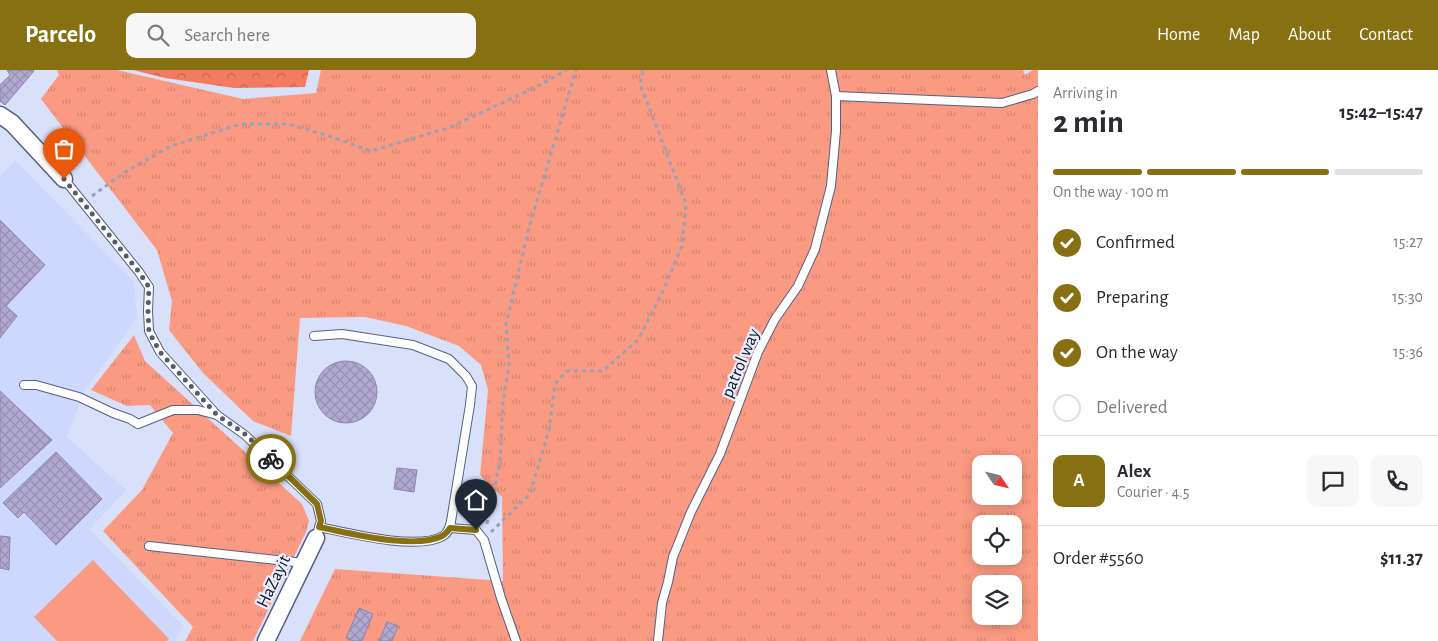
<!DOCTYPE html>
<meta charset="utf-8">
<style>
body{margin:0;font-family:"Alegreya Sans",sans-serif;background:#f7f7f7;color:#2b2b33;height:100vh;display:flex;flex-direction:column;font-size:19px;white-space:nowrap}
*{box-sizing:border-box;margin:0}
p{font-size:16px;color:#7c7c81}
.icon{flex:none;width:28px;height:28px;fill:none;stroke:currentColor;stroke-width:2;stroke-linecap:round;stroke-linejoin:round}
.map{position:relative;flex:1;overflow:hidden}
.panel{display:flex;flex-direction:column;background:#fff;width:400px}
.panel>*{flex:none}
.needle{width:32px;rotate:125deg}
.fabs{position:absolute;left:972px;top:385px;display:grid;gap:10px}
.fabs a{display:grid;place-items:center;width:50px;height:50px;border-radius:10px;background:#fff;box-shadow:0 2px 12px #0003;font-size:25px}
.pin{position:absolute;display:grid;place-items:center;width:42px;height:42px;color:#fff;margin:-51px -21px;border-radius:50% 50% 50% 0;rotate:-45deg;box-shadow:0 0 5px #0007}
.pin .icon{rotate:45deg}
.courier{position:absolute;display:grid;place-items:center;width:50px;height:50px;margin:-25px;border:4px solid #877011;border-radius:50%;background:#fff;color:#222;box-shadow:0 1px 6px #0007}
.head em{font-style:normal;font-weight:700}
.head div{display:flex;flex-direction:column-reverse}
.head{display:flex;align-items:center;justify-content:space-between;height:85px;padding:0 15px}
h1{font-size:32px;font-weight:700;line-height:38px}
.bar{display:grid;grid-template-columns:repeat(4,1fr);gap:8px 5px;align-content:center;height:60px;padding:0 15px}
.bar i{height:6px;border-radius:4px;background:#e1e1e2}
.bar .on{background:#877011}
.bar p{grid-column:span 4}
.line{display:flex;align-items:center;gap:12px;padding:0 15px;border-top:1px solid #e1e1e2}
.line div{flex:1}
.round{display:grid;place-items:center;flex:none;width:52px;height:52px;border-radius:10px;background:#f7f7f7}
ol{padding:0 15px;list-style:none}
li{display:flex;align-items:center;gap:15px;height:55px}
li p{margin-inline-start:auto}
li .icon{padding:5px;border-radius:50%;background:#877011;color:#fff;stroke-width:4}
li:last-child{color:#7c7c81}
li i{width:28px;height:28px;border:2px solid #e1e1e2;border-radius:50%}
header{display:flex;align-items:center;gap:30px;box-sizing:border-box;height:70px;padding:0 25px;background:#877011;color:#fff}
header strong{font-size:24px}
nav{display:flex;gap:28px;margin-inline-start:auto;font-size:18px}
.search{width:350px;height:45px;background:#f7f7f7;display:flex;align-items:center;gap:12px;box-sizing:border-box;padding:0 18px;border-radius:10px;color:#7c7c81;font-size:19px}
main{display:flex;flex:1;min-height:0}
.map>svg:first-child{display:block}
.built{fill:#ced8fe}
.grass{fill:url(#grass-tufts);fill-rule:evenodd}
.forest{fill:url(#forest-crowns)}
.park{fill:#fa9a83}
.building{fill:url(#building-cross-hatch);stroke:#8d85ac}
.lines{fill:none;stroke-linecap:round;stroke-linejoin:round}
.service-casing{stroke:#565f82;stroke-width:10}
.minor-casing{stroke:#565f82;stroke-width:19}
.path{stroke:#9aa0b5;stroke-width:3;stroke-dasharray:4 4;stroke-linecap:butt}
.service{stroke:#fff;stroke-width:8}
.minor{stroke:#fff;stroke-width:16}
.done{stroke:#565b6d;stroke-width:5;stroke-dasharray:0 9}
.route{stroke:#877011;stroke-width:6}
.labels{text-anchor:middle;stroke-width:4.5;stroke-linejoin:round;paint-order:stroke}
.street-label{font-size:18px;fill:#101321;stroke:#e9eefe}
</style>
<header>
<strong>Parcelo</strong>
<div class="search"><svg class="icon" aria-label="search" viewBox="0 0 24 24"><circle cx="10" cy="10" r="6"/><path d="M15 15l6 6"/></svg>Search here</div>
<nav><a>Home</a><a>Map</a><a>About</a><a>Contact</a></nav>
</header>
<main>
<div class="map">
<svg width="1038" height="571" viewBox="0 0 1038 571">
<defs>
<pattern id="grass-tufts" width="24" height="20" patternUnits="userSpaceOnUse" patternTransform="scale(1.25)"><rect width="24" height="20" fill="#fa9a83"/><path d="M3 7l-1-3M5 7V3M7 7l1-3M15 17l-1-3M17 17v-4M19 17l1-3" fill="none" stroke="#d58471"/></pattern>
<pattern id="forest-crowns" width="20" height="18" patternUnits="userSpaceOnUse" patternTransform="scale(1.25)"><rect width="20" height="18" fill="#f37b5f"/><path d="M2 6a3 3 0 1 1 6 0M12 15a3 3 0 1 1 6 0" fill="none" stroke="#c3644e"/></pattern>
<pattern id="building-cross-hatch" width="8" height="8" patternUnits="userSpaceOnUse" patternTransform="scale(1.25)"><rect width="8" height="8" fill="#b0a8d0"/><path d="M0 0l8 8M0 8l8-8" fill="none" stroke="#9690b2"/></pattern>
</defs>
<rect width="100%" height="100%" fill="#d9e0f9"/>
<path class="built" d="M 15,90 L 134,212 L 137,248 L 85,320 L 67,367 L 126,420 L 90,459 L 183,556 L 174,571 L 0,571 L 0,106 Z"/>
<g class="grass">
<path d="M 57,0 L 117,0 L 243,29 L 316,23 L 321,0 L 1023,0 L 1025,5 L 1033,0 L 1038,0 L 1038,571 L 300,571 L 335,499 L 503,511 L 502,427 L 480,405 L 488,320 L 481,295 L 459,276 L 406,256 L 365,247 L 300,248 L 291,366 L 253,351 L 203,303 L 169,260 L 172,231 L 157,180 L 41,29 L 59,5 ZM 981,394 L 1014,394 L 1014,426 L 981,426 ZM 981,454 L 1014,454 L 1014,486 L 981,486 ZM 981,514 L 1014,514 L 1014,546 L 981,546 Z"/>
<path d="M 134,265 L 145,291 L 302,434 L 309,451 L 306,462 L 253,571 L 185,571 L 193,557 L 103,461 L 142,420 L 173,363 L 150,335 L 127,336 L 91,320 Z"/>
</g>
<path class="forest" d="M 133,0 L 309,0 L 305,17 L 234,18 L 165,8 Z"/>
<path class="park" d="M 93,490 L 169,569 L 167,571 L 57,571 L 34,547 Z"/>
<g class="building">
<path d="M 7,0 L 33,0 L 34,1 L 5,35 L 0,31 L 0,15 L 10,5 Z"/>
<path d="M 0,150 L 45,195 L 6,236 L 17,246 L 0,268 Z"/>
<circle cx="346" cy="322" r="31"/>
<path d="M 0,321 L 52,370 L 0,418 Z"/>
<path d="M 56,382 L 102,429 L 56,475 L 24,442 L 18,448 L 3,433 Z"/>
<path d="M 397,398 L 417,400 L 414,422 L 394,419 Z"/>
<path d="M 0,466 L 10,467 L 9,500 L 0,498 Z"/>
<path d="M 359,538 L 373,544 L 362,571 L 354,571 L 346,568 Z"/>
<path d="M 387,552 L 398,556 L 392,571 L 379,571 Z"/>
</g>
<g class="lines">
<g class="service-casing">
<g id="service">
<path d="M 836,26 L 1002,33 L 1033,24 L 1038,21"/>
<path d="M 64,109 L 139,202 L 149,217 L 148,241 L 149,261 L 160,282 L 217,345"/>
<path d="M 314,266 L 342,264 L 413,275 L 449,289 L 466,306 L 472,316 L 470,335 L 452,445 C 451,452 450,462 443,466 C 418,481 348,463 319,457"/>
<path d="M 24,315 L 36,315 L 79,327 L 113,343 L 130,349 L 138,354 L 173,340 L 198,340 L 217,345 L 245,365 L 317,434 L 321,451 L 318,461"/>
<path d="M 450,458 L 476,460 L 484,470 L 501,528 L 516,571"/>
<path d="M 149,476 L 304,493"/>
<path d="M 658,571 L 662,533 L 668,512 L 673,487 L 691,442 L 720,384 L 758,282 L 775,249 L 798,216 L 815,179 L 831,116 L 836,61 L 836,26 L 831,0"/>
</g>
</g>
<g class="minor-casing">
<g id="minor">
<path d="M 0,45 L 12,53 L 64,109"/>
<path d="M 266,571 L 316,468"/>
</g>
</g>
<g class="path">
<path d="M 92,126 L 125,102 L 171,76 L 241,54 L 288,54 L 332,67 L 371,81 L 448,58 L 532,19 L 567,0"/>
<path d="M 487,454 L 500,392 L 503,332 L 509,295 L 506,254 L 530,154 L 576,0"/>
<path d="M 491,462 L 530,424 L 549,360 L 555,314 L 567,301 L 603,301 L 638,270 L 662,223 L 682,176 L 686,134 L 640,14 L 643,0"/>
</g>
<use href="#service" class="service"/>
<use href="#minor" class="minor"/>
</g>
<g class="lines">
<path class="done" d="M 64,109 L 139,202 L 149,217 L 148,241 L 149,262 L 160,282 L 217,345 L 245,364 L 271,389"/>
<path class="route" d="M 271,389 L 317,434 L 321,451 L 319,457 C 350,463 414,480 442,466 C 446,464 448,461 450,458 L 476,460"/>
</g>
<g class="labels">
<g class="street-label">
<text transform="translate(740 293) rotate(-67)" y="6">patrol way</text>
<text transform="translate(273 511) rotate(-64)" y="6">HaZayit</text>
</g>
</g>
</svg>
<div class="fabs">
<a><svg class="needle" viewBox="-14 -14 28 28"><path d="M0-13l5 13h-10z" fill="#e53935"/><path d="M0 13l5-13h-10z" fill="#7c7c81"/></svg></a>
<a><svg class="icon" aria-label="locate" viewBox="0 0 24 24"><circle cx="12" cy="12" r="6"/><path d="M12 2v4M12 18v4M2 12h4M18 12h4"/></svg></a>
<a><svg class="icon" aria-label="layers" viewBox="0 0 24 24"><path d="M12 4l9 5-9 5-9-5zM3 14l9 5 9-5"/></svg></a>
</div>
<div class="pin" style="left:64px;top:109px;background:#ea580c"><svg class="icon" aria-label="bag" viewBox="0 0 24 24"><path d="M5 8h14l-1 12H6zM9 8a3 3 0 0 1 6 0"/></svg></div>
<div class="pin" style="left:476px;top:460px;background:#1f2937"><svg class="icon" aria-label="home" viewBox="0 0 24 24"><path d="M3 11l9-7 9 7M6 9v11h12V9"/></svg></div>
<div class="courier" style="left:271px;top:389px"><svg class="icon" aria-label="bike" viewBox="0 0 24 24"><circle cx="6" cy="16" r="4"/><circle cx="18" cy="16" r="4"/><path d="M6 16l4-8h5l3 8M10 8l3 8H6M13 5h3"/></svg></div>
</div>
<section class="panel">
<div class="head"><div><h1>2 min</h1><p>Arriving in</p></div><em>15:42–15:47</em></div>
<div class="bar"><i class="on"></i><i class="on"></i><i class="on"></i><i></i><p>On the way · 100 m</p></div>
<ol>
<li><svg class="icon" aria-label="check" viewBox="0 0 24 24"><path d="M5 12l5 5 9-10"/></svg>Confirmed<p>15:27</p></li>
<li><svg class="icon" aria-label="check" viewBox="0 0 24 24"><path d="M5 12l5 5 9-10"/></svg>Preparing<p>15:30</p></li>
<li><svg class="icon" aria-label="check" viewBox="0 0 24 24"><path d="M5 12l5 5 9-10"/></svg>On the way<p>15:36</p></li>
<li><i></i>Delivered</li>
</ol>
<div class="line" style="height:90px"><b class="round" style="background:#877011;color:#fff">A</b><div><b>Alex</b><p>Courier · 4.5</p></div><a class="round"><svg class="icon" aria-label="chat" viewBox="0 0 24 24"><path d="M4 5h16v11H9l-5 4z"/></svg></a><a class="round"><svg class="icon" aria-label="phone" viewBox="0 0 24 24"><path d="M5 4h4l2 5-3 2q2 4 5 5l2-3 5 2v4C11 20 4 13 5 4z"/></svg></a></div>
<div class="line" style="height:65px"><div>Order #5560</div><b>$11.37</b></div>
</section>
</main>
